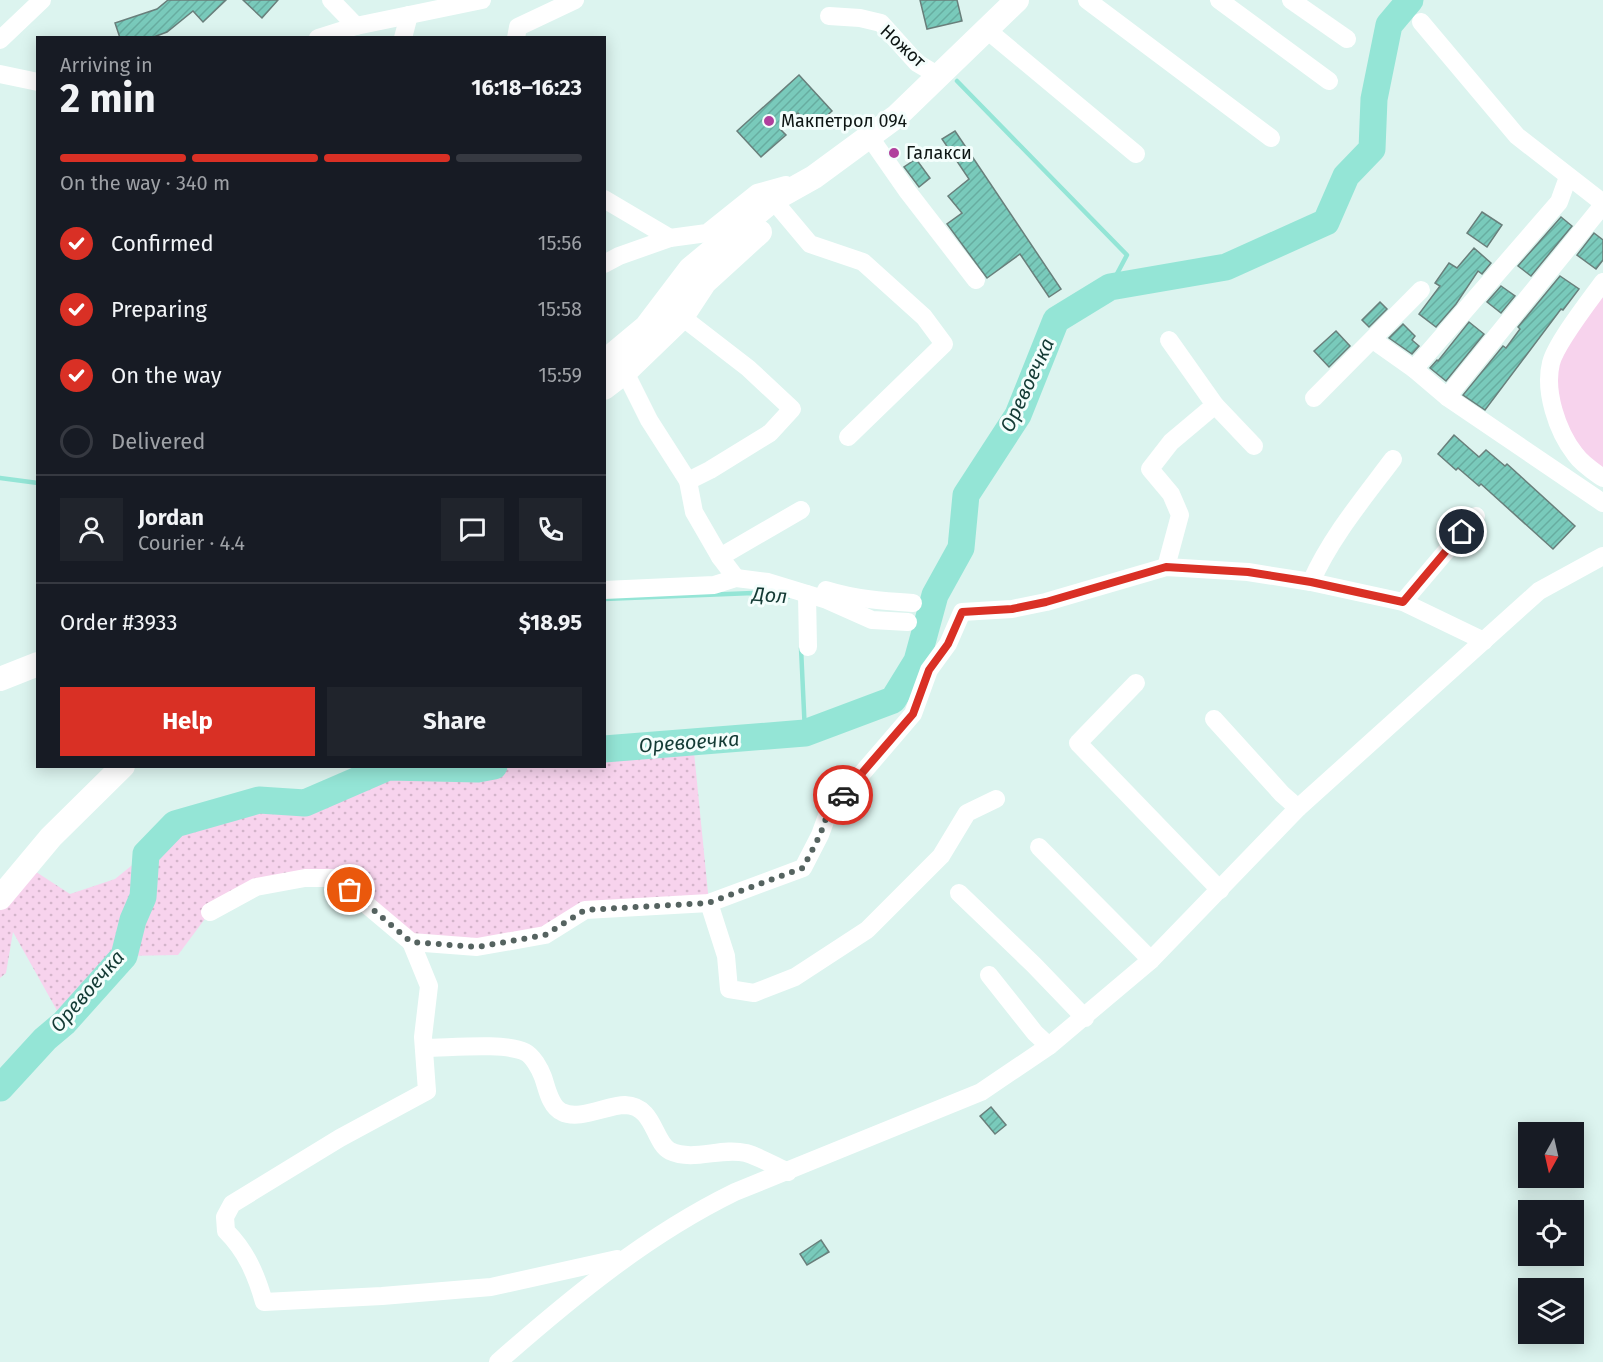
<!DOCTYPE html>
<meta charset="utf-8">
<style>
body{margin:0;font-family:"Fira Sans",sans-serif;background:#20242c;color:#f1f3f6;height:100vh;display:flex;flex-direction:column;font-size:22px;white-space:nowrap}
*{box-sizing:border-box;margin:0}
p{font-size:20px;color:#9ea1a6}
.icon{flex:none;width:33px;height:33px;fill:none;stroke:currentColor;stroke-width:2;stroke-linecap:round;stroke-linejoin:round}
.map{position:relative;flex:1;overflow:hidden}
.drawer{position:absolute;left:36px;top:36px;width:570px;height:732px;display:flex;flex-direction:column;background:#171b24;border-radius:0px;box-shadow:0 3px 15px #0003}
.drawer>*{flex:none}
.needle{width:39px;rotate:188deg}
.fabs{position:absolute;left:1518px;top:1122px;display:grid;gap:12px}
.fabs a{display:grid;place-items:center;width:66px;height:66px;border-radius:0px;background:#171b24;box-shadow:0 3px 15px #0003;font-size:30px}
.pin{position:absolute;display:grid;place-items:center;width:51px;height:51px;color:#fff;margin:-26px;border:3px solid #fff;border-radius:50%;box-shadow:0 2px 6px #0007}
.courier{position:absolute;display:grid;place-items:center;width:60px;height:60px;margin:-30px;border:4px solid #d93025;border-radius:50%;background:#fff;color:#222;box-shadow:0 2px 8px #0007}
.head em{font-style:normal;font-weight:700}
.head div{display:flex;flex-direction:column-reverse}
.head{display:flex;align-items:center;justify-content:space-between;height:102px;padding:0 24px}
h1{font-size:39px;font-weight:700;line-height:45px}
.bar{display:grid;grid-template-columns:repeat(4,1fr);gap:9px 6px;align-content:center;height:72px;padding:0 24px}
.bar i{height:8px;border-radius:4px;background:#363941}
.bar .selected{background:#d93025}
.bar p{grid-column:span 4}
.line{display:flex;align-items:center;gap:15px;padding:0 24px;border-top:2px solid #363941}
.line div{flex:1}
.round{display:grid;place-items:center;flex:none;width:63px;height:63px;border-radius:0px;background:#20242c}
ol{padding:0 24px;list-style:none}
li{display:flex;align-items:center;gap:18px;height:66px}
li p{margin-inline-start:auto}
li .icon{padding:6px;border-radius:50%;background:#d93025;color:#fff;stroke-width:4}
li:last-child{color:#9ea1a6}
li i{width:33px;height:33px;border:3px solid #363941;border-radius:50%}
.cta{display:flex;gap:12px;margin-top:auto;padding:12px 24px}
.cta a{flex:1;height:69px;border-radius:0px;background:#d93025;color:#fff;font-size:24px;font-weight:700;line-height:69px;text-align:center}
.cta a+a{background:#20242c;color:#f1f3f6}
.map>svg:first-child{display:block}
.grass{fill:url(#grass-dots)}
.pitch{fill:#f7d3ed}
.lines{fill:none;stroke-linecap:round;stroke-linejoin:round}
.stream{stroke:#94e5d6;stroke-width:4.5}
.river{stroke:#94e5d6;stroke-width:27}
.building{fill:url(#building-hatch);stroke:#697f7b;stroke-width:1.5}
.street{stroke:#fff;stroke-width:18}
.secondary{stroke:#fff;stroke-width:24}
.done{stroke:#556360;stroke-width:6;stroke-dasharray:0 10.8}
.route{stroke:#d93025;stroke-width:8}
.poi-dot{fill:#b0409d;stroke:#f4fefc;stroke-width:2}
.labels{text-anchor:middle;stroke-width:6;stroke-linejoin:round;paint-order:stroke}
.street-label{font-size:18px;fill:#0d1513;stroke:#f4fefc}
.poi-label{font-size:18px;fill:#0d1513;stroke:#f4fefc;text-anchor:start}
.water-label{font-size:20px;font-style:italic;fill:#143b35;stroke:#f4fefc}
</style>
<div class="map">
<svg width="1603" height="1362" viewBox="0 0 1603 1362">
<defs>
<pattern id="grass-dots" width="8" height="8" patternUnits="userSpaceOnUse" patternTransform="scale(1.5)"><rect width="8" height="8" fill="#f7d3ed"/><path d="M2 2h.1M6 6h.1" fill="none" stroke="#d3b4ca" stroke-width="1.8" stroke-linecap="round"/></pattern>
<pattern id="building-hatch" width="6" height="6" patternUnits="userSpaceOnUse" patternTransform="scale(1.5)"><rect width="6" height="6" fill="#79cabb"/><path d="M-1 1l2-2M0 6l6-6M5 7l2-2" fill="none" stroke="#67ada0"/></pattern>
</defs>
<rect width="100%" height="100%" fill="#dcf4ef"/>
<path class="grass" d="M 693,742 L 709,903 L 585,910 L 545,935 L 411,942 L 335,878 L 305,878 L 210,912 L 178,955 L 124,956 L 64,1023 L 13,932 L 6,973 L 0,978 L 0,898 L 27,866 L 70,894 L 115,879 L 146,854 L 175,824 L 259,800 L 305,803 L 388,767 L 478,769 L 494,766 L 604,766 L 605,749 Z"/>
<path class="pitch" d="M 1603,282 L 1603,478 L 1592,471 L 1554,407 L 1557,349 Z"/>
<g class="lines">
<g class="stream">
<path d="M 957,81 L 1127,255 L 1110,287"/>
<path d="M 0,478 L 38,483"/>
<path d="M 604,599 L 753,593 L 788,597"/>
<path d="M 801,648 L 805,733"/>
</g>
<g class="river">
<path d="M 604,749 L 805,733 L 893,700 L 917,661 L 935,595 L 961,548 L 966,495 L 1018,415 L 1056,320 L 1110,287 L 1226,267 L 1326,222 L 1346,176 L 1372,149 L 1374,99 L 1389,25 L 1410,0"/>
<path d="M 0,1088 L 45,1039 L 64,1023 L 124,956 L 133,920 L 143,897 L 146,854 L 175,824 L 259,800 L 305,803 L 388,767 L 478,769 L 494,766"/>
</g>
</g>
<g class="building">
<path d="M 168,0 L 226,0 L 203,22 L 193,11 L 167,32 L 151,38 L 120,38 L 115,23 L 157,9 Z"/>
<path d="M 243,0 L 278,0 L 262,18 Z"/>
<path d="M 920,0 L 957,0 L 962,21 L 927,29 Z"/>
<path d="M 799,75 L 832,111 L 812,129 L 798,113 L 780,129 L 786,135 L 761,157 L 737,131 Z"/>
<path d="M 955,131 L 1061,289 L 1049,297 L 1020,254 L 987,278 L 947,224 L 962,213 L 948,196 L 969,179 L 942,139 Z"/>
<path d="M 916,159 L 930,178 L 919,187 L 904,167 Z"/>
<path d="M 1482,212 L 1502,225 L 1487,247 L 1467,233 Z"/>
<path d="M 1561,217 L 1572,226 L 1531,276 L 1518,266 Z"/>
<path d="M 1594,233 L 1603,240 L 1603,260 L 1596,269 L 1577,255 Z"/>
<path d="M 1474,248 L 1491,263 L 1482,274 L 1478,271 L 1456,304 L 1436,327 L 1419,314 L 1440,286 L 1435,283 L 1449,263 L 1457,268 Z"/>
<path d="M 1560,276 L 1579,289 L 1563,310 L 1561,309 L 1485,410 L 1463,395 L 1503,346 L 1506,348 L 1520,329 L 1518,327 Z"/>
<path d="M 1501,286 L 1515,296 L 1501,313 L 1487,302 Z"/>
<path d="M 1380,302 L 1387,309 L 1369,327 L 1362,320 Z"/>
<path d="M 1469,322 L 1484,334 L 1446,381 L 1430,368 L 1437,360 L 1438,361 Z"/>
<path d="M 1403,324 L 1415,336 L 1412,340 L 1419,346 L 1412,354 L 1389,338 Z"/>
<path d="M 1336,331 L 1350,346 L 1329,367 L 1314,351 Z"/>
<path d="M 1454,435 L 1479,457 L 1486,450 L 1505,466 L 1507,464 L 1575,526 L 1553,549 L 1481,484 L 1479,486 L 1458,468 L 1456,470 L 1438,454 Z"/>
<path d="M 991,1107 L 1006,1125 L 995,1134 L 980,1116 Z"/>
<path d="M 821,1240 L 829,1252 L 807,1265 L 800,1254 Z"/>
</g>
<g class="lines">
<g class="street">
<path d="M 331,0 L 356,26"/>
<path d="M 1087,0 L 1271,138"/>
<path d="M 1219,0 L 1329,81"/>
<path d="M 1291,0 L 1347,39"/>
<path d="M 829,16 L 860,18 L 881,23 L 917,63 L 939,76"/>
<path d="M 1421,22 L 1517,136 L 1603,203"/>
<path d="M 987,30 L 1136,154"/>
<path d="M 318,38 L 356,26 L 482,0"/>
<path d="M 403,38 L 409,15"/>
<path d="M 516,38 L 518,27 L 575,0"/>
<path d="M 0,40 L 42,0"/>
<path d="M 0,74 L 38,82"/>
<path d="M 869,136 L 908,192 L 976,280"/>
<path d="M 604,199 L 670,238"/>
<path d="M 773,200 L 810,244 L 863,262 L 924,317 L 944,344 L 848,437"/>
<path d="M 604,264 L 619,256 L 670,238 L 707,233 L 757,193 L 786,185"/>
<path d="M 1603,282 C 1590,300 1556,343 1551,363 C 1544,391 1557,431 1575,454 C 1582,464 1593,471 1603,478"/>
<path d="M 682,317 L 748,368 L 792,409 L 770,433 L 710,470 L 688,481"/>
<path d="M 1169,340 L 1215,405 L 1254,446"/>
<path d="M 1373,340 L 1414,369 L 1447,397 L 1603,503"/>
<path d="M 1414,369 L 1559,202 L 1568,177"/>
<path d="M 625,372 L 649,420 L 688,481 L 694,512 L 720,557 L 736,578"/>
<path d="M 1447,397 L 1603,205"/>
<path d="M 1314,398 L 1421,290"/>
<path d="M 720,557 L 801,510"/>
<path d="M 1166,567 L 1180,515 L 1171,494 L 1150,469 L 1171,442 L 1215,405"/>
<path d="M 1311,582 C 1331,537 1363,499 1393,459"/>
<path d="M 604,590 L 714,585 L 736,578 L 768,582 L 827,600 L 872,620 L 908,622"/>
<path d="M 826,590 C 855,599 883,601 913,603"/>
<path d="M 807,594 L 808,647"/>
<path d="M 1403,602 L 1476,516"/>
<path d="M 1136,683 L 1078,743 L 1220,890"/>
<path d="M 1214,719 L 1282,794 L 1298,808"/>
<path d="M 1039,847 L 1151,960"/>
<path d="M 959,893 L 1034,965 L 1085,1018"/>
<path d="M 709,903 L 726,956 L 729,989 L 754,993 L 795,977 L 867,930 L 941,856 L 967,813 L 996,799"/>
<path d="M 210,912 L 256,887 L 305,878 L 335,878 L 411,942 L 477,947 L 545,935 L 585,910 L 709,903 L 803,868 L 820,835 L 828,813 L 913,714 L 929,670 L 948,644 L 962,612 L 1012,609 L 1046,602 L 1166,567 L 1248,572 L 1311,582 L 1403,602 L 1484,641"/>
<path d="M 411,942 L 429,986 L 423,1037 L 427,1091 L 340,1138 L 232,1204 L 225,1217 L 226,1231 C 246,1251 256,1274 264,1302 L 382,1296 L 491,1287 L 617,1259"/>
<path d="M 989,975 L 1035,1033 L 1049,1046"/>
<path d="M 425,1048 C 449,1048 505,1042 525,1052 C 533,1056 540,1069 543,1077 C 547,1088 550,1107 562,1112 C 579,1121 607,1105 625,1105 C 655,1106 653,1142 670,1151 C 694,1162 720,1147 746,1153 C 760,1157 775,1166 788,1172"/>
<path d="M 498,1362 C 572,1297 647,1235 735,1192 L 981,1092 L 1049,1046 L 1151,960 L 1298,808 L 1539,591 L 1603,556"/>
</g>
<g class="secondary">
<path d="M 604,362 L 646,327 L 690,269 L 773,200 L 814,177 L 897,116 L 1017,0"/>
<path d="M 604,388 L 625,372 L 682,317 L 705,282 L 760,232"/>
<path d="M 0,679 L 38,664"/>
<path d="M 0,898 L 51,837 L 123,766"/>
</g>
</g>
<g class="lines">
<path class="done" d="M 350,890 L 411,942 L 477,947 L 545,935 L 585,910 L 708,903 L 803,868 L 820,835 L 828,813 L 843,795"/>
<path class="route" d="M 843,795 L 913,714 L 929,670 L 948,644 L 962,612 L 1012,609 L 1046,602 L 1166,567 L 1248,572 L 1311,582 L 1403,602 L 1462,532"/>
</g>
<g class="poi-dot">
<circle cx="769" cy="121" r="6"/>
<circle cx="894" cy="153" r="6"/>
</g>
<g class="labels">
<g class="street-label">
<text transform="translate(903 46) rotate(42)" y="6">Ножот</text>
</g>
<g class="poi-label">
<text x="781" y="127">Макпетрол 094</text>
<text x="906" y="159">Галакси</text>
</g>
<g class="water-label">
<text transform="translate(1027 385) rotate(-65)" y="7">Оревоечка</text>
<text transform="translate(770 595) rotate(4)" y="7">Дол</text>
<text transform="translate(689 742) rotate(-4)" y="7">Оревоечка</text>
<text transform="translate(87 991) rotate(-49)" y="7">Оревоечка</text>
</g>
</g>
</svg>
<div class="fabs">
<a><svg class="needle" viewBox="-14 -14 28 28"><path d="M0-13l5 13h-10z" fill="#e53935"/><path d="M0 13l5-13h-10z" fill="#9ea1a6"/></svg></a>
<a><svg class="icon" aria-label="locate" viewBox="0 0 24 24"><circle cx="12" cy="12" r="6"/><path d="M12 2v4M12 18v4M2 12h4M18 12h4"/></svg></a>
<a><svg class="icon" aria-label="layers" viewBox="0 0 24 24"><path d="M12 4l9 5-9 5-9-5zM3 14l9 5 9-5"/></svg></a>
</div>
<div class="pin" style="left:350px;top:890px;background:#ea580c"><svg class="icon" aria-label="bag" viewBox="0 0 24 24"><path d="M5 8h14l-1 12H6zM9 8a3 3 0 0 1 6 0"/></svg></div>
<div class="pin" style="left:1462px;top:532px;background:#1f2937"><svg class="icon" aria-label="home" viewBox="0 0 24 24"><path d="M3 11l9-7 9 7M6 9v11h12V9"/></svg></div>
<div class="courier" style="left:843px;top:795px"><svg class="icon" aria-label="car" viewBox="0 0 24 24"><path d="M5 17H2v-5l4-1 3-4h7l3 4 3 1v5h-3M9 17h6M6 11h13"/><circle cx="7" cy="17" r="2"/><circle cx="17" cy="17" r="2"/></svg></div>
<section class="drawer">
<div class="head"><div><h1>2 min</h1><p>Arriving in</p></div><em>16:18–16:23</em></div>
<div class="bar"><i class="selected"></i><i class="selected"></i><i class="selected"></i><i></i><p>On the way · 340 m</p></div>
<ol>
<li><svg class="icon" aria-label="check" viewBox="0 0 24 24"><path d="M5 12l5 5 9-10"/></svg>Confirmed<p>15:56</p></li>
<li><svg class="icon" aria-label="check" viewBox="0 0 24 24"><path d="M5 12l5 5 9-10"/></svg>Preparing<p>15:58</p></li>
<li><svg class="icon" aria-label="check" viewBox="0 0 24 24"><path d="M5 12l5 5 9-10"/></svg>On the way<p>15:59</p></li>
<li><i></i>Delivered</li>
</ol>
<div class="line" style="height:108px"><a class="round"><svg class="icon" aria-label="person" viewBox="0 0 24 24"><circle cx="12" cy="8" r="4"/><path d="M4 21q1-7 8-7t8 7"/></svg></a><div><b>Jordan</b><p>Courier · 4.4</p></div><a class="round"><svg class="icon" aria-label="chat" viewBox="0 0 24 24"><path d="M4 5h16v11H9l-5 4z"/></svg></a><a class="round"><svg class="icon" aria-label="phone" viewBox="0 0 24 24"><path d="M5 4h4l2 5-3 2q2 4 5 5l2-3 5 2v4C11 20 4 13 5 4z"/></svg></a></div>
<div class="line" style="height:78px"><div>Order #3933</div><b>$18.95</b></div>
<div class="cta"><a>Help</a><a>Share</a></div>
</section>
</div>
